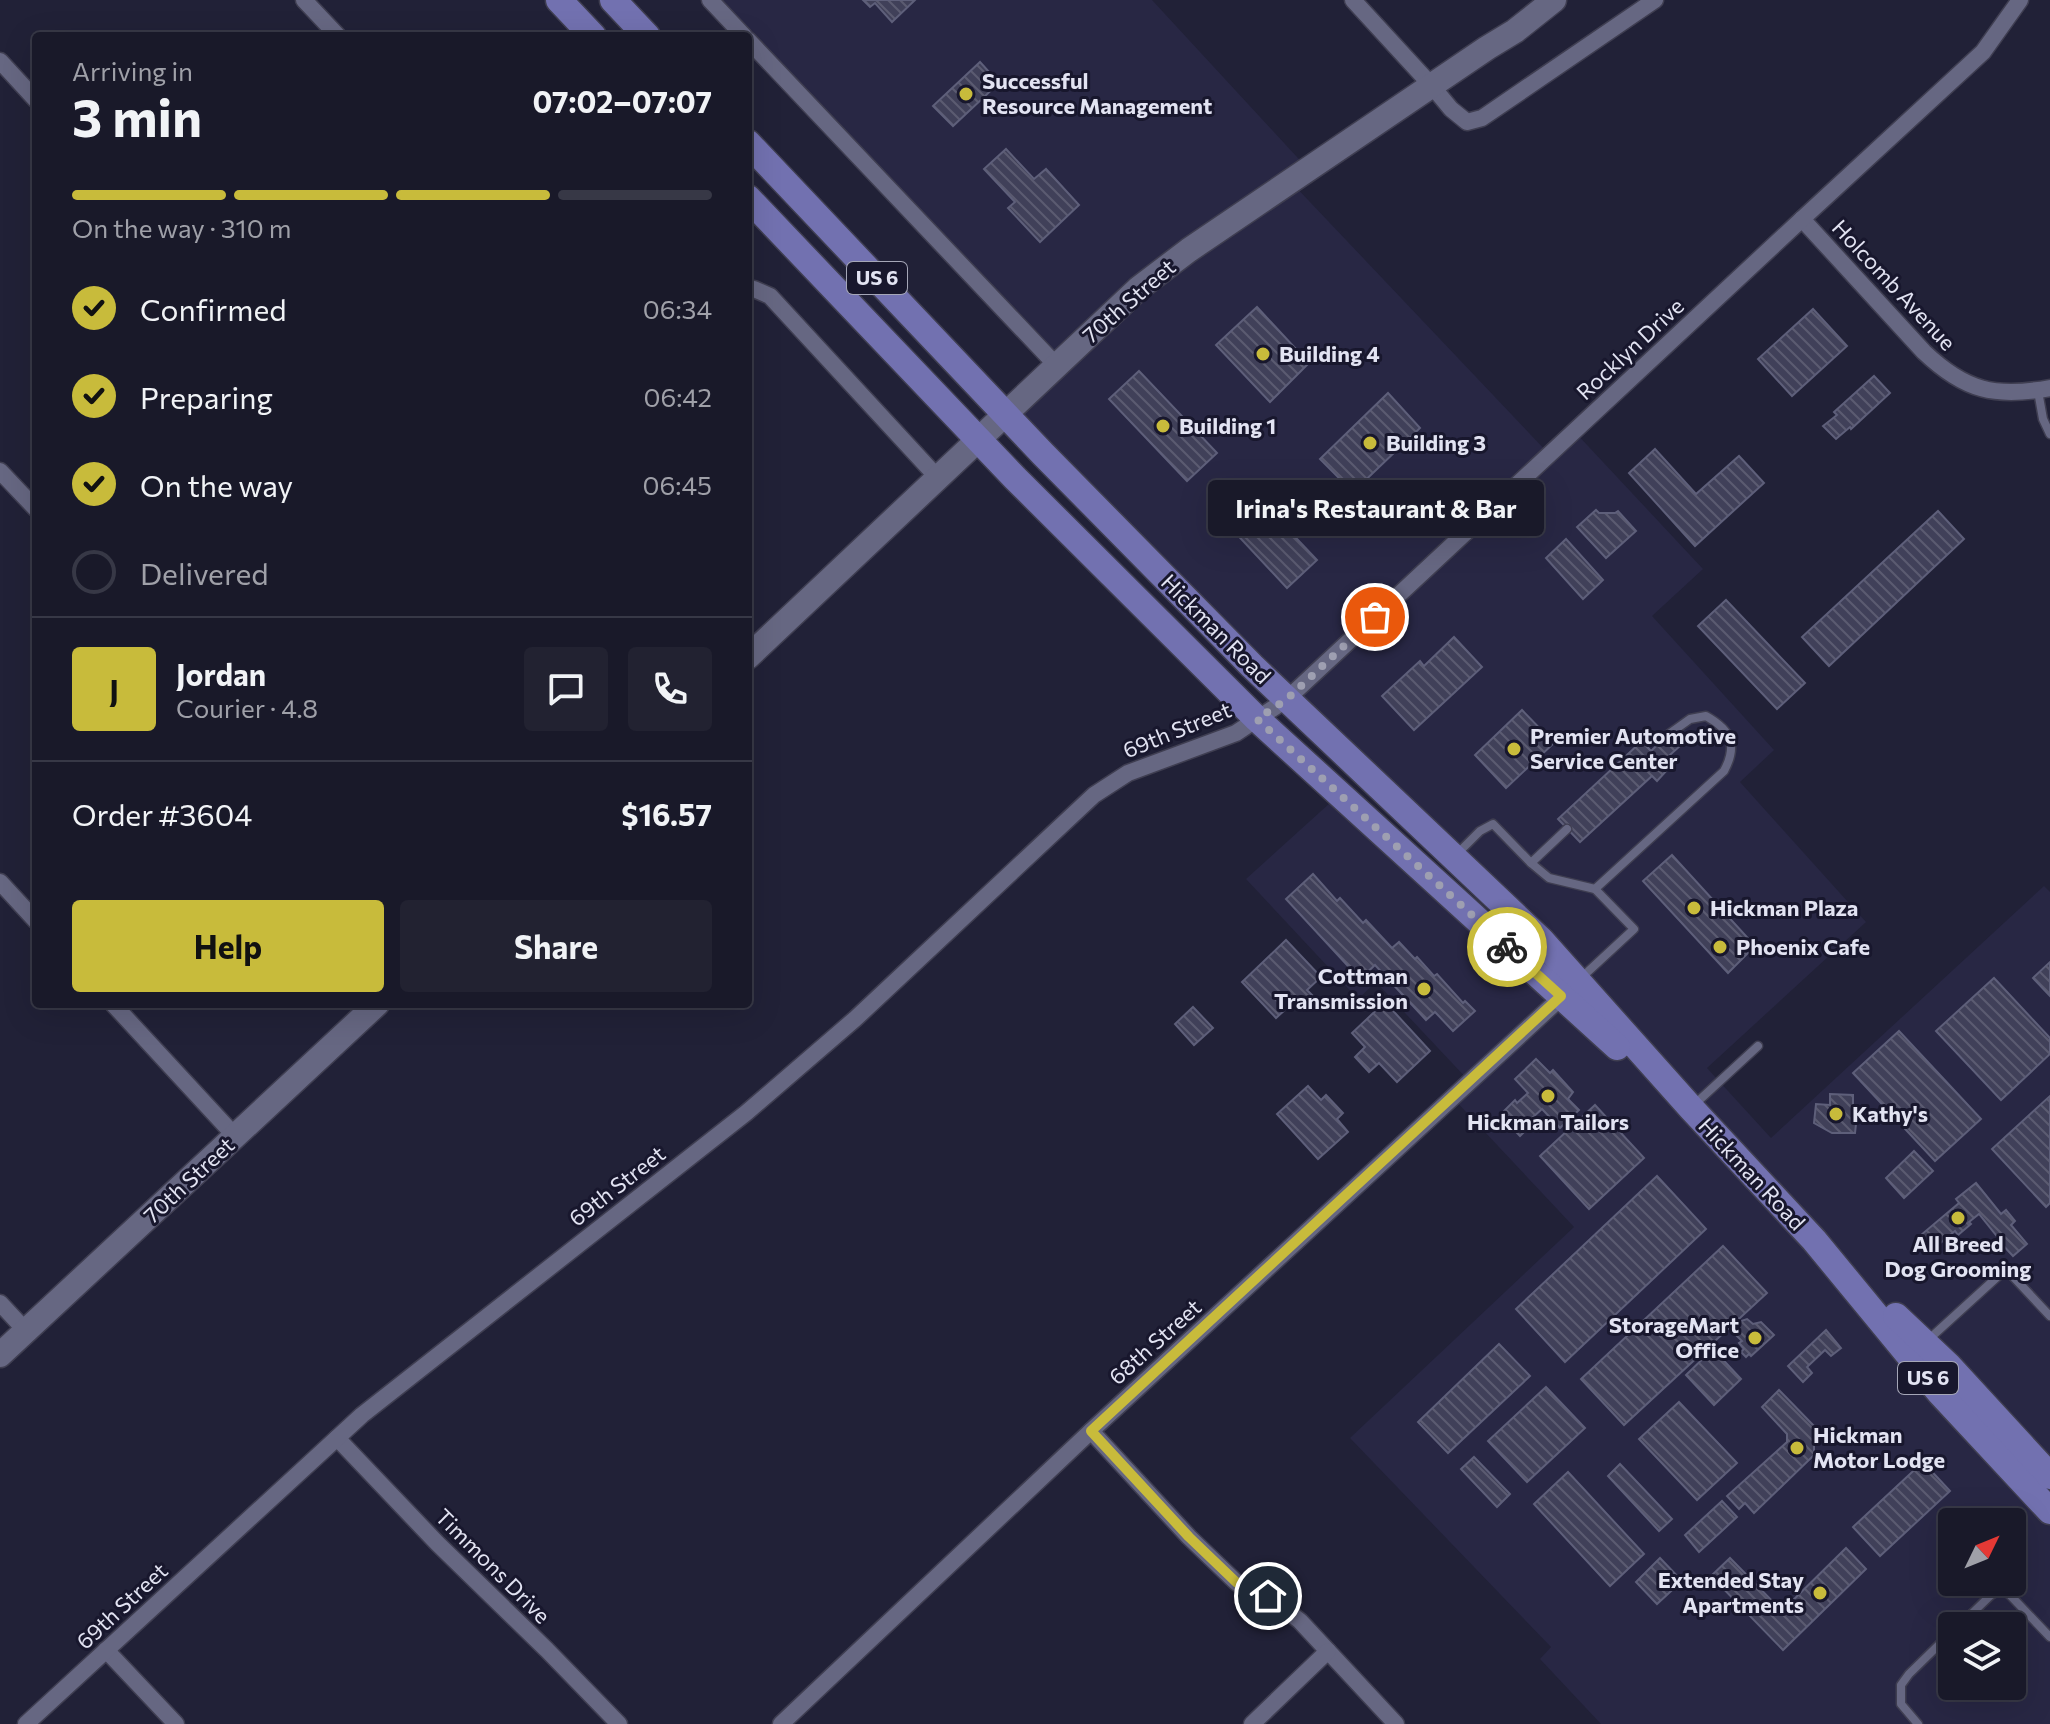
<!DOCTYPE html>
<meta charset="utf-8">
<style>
body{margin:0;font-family:Commissioner,sans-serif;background:#222231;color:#f1f3f6;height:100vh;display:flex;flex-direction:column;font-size:30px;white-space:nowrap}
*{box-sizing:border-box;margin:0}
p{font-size:26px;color:#9fa0a8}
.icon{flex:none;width:44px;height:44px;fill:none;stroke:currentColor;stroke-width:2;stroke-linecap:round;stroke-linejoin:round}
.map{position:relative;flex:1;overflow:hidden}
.side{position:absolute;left:32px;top:32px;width:720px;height:976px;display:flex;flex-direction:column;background:#191929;border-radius:8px;box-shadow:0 8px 32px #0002,0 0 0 2px #373846}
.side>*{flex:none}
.needle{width:52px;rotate:47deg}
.fabs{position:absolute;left:1938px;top:1508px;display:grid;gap:16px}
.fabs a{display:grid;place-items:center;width:88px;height:88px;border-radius:8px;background:#191929;box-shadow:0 8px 32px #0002,0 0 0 2px #373846;font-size:40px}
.pin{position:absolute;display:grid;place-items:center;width:68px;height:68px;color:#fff;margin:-34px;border:4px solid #fff;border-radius:50%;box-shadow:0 2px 8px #0007}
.courier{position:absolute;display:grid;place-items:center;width:80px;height:80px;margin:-40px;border:6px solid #c8bb3b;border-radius:50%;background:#fff;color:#222;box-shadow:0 2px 10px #0007}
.bubble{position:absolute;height:56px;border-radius:8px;background:#191929;box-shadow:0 8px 32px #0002,0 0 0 2px #373846;font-size:26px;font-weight:700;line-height:56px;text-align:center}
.head em{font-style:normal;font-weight:700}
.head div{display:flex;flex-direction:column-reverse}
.head{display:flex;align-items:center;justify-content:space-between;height:136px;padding:0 40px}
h1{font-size:52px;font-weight:700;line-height:60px}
.bar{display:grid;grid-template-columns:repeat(4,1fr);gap:12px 8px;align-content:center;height:96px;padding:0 40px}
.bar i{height:10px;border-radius:6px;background:#373846}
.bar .selected{background:#c8bb3b}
.bar p{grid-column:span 4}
.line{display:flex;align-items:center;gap:20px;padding:0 40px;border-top:2px solid #373846}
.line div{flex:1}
.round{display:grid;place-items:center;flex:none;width:84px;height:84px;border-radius:8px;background:#222231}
ol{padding:0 40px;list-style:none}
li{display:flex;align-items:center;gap:24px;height:88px}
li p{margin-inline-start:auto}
li .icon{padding:8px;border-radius:50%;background:#c8bb3b;color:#111;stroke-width:4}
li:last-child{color:#9fa0a8}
li i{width:44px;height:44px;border:4px solid #373846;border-radius:50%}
.button{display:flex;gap:16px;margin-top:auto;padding:16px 40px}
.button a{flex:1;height:92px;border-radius:8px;background:#c8bb3b;color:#111;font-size:32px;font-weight:700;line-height:92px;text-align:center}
.button a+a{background:#222231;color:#f1f3f6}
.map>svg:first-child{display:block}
.built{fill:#282744;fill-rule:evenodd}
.building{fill:url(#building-back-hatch);stroke:#5e5f7a;stroke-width:2}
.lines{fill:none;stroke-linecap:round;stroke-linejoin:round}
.lane-casing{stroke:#3f3e51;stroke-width:11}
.street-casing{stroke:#3f3e51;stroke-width:19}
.secondary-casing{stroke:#3f3e51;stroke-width:27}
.primary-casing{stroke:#3f3e51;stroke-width:29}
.lane{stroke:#666782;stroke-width:8}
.street{stroke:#666782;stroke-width:16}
.secondary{stroke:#666782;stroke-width:24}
.primary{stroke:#7271b0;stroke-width:26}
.done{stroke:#9e9fb1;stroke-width:8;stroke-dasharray:0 14.4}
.route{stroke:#c8bb3b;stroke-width:10}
.poi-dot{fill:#c8bb3b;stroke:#18172d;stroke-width:3}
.labels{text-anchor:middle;stroke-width:6;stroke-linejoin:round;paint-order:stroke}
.shield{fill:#18172d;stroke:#a5a6b7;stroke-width:2}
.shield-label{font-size:20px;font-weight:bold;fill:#e2e3f2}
.poi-label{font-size:22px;font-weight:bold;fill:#e2e3f2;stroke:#18172d;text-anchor:start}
.street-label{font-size:22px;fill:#e2e3f2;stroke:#18172d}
</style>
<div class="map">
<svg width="2050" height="1724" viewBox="0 0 2050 1724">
<defs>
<pattern id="building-back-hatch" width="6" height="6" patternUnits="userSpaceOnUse" patternTransform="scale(2)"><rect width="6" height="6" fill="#404059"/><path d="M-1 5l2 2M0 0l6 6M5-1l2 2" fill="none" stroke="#5b5b71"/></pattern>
</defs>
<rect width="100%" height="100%" fill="#212137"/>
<path class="built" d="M 710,0 L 1152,0 L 1308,169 L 1291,182 L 1549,454 L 1574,431 L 1703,569 L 1652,616 L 1774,750 L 1740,782 L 1866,922 L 1707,1068 L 1771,1138 L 2044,886 L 2050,892 L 2050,1476 L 1949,1366 L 1868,1288 L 2050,1511 L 2050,1724 L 1601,1724 L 1540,1659 L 1551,1647 L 1350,1438 L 1574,1227 L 1452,1097 L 1469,1081 L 1390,997 L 1376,982 L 1358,999 L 1246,879 L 1341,793 L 1625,1055 L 1686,1103 L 1006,414 L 1057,366 ZM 1952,1522 L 2012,1522 L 2012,1582 L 1952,1582 ZM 1952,1626 L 2012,1626 L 2012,1686 L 1952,1686 Z"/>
<g class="building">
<path d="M 863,0 L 915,0 L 892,22 L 875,3 L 870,7 Z"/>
<path d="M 980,62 L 999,83 L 953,126 L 933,106 Z"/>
<path d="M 1006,149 L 1034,179 L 1046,169 L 1079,205 L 1040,242 L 1008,208 L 1015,202 L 984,169 Z"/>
<path d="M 1257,307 L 1309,363 L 1270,402 L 1216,345 Z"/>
<path d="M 1813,309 L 1847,346 L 1792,396 L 1758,359 Z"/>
<path d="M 1139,371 L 1217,453 L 1187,481 L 1109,399 Z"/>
<path d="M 1874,376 L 1890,393 L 1851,429 L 1850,427 L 1836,439 L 1823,426 L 1837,415 L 1834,412 Z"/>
<path d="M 1388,393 L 1420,428 L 1353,492 L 1320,459 Z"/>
<path d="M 1655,449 L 1696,494 L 1739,456 L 1764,483 L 1695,546 L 1629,473 Z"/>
<path d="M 1260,500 L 1317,560 L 1287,588 L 1230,527 Z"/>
<path d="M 1596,510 L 1599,513 L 1615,513 L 1618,511 L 1636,531 L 1606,558 L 1577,527 Z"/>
<path d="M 1938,511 L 1964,539 L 1829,666 L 1802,637 Z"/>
<path d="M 1566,539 L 1603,580 L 1583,599 L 1546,558 Z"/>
<path d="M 1726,600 L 1805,683 L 1777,709 L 1698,626 Z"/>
<path d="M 1454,637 L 1482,667 L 1414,730 L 1382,696 L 1420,661 L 1424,666 Z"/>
<path d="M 1522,710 L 1554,743 L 1506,788 L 1475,755 Z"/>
<path d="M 1669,734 L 1680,746 L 1662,762 L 1668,769 L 1657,781 L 1652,776 L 1580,842 L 1558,819 L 1642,741 L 1651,751 Z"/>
<path d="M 1672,855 L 1755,946 L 1728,973 L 1643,881 Z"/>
<path d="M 1313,874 L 1337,901 L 1340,898 L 1363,923 L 1366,920 L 1392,948 L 1399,942 L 1415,959 L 1417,957 L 1434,976 L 1437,974 L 1463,1003 L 1465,1001 L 1475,1011 L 1453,1031 L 1435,1012 L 1426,1020 L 1375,965 L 1360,979 L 1286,899 Z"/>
<path d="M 1286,940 L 1321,977 L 1307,990 L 1312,995 L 1300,1006 L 1295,1001 L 1276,1018 L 1242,982 Z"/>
<path d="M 2050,962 L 2050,996 L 2033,978 Z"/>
<path d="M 1994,978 L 2050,1038 L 2050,1054 L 2001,1100 L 1936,1031 Z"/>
<path d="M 1385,1002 L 1430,1051 L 1397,1082 L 1379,1063 L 1369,1072 L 1355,1057 L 1365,1047 L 1352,1033 Z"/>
<path d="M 1193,1007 L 1213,1028 L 1194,1045 L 1175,1024 Z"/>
<path d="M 1899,1031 L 1981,1119 L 1935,1161 L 1853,1073 Z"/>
<path d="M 1536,1059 L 1550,1073 L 1553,1070 L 1573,1092 L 1568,1099 L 1579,1110 L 1560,1128 L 1542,1109 L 1532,1118 L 1535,1121 L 1520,1136 L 1500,1115 L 1515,1100 L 1517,1103 L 1528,1093 L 1515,1079 Z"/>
<path d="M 1308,1086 L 1321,1100 L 1326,1095 L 1343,1113 L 1337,1119 L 1348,1132 L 1318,1159 L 1277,1114 Z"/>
<path d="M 1830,1094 L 1853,1095 L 1853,1105 L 1858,1106 L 1855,1133 L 1832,1133 L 1814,1123 L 1816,1104 L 1830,1105 Z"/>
<path d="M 2050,1096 L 2050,1203 L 2046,1207 L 1992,1149 Z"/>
<path d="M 1595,1105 L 1644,1158 L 1589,1209 L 1540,1156 Z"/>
<path d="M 1914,1151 L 1933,1171 L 1904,1198 L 1886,1178 Z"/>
<path d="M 1657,1176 L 1706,1229 L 1565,1362 L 1516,1309 Z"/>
<path d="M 1976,1183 L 2001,1214 L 2006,1210 L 2015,1221 L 2011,1225 L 2027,1244 L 2013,1256 L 1998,1240 L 1999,1239 L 1979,1214 L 1969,1222 L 1971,1224 L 1958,1235 L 1955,1231 L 1933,1249 L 1921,1235 L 1959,1203 L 1956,1199 Z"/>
<path d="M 1723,1246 L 1767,1293 L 1624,1425 L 1581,1379 Z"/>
<path d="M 1747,1319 L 1753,1324 L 1761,1322 L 1774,1335 L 1751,1356 L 1749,1354 L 1746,1357 L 1741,1352 L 1744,1349 L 1739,1343 L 1742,1341 L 1733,1332 L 1738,1322 Z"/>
<path d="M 1826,1330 L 1841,1348 L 1831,1356 L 1825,1350 L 1807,1367 L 1812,1373 L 1803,1382 L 1788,1366 Z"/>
<path d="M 1499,1344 L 1530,1376 L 1448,1453 L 1418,1422 Z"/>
<path d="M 1713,1349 L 1741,1379 L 1714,1405 L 1686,1375 Z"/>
<path d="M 1546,1387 L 1585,1428 L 1527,1482 L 1488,1441 Z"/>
<path d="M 1779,1390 L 1814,1426 L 1814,1455 L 1754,1513 L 1745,1503 L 1739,1509 L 1727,1496 L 1787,1442 L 1787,1434 L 1762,1407 Z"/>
<path d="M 1679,1402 L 1737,1463 L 1697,1500 L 1639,1439 Z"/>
<path d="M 1474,1457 L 1510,1494 L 1497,1507 L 1461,1469 Z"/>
<path d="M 1923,1462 L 1950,1491 L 1880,1556 L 1853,1527 Z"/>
<path d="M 1620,1464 L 1672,1519 L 1659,1531 L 1608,1476 Z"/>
<path d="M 1568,1472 L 1644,1554 L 1610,1586 L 1534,1504 Z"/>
<path d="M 1722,1501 L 1737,1517 L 1699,1552 L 1685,1535 Z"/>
<path d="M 1846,1548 L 1866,1569 L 1783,1650 L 1711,1576 L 1730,1558 L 1782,1611 Z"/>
<path d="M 1660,1558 L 1682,1581 L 1657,1604 L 1636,1582 Z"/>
</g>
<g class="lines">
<g class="lane-casing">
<g id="lane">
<path d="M 2038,391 L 2043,419 L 2050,434"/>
<path d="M 1456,855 L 1480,831 L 1493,824 L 1531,863 L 1549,878 L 1595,889 L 1634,929 L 1581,978"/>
<path d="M 1531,863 L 1567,829"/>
<path d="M 1595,889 L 1724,771 C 1738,745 1731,730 1706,716 L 1690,719 L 1669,734"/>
<path d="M 1695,1104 L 1758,1046"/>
<path d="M 1928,1340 L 2006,1269 L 2050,1316"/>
<path d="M 1959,1626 L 1991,1595 L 1999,1590 L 2009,1594 L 2050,1637"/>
<path d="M 1918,1724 L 1901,1704 L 1901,1685 L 1909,1674 L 1952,1632"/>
</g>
</g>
<g class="street-casing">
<g id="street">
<path d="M 304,0 L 338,36"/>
<path d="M 710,0 L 744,36"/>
<path d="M 1353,0 L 1432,86 L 1451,109 L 1467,122 L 1482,118 L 1655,0"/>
<path d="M 748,40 L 1057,366"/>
<path d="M 0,61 L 36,100"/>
<path d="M 1802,219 L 1924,352 C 1965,391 1995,398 2050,388"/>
<path d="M 748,290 L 754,289 L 770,296 L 938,478"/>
<path d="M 0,471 L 36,509"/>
<path d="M 0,882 L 36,921"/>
<path d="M 113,1004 L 235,1136"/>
<path d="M 0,1303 L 26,1331"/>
<path d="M 1091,1431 L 1189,1537 L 1237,1583 L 1268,1596 L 1300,1621 L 1396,1724"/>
<path d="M 337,1438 L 437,1543 L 547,1650 L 619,1724"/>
<path d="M 106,1650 L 176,1724"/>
<path d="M 26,1724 L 362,1415 L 746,1113 L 855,1019 L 1094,795 L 1128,773 L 1236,733 L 1287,699 L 1802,219 L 1983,52 L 2020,0"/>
<path d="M 781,1724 L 1091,1431 L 1568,991"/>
<path d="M 1252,1724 L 1328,1651"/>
</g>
</g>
<g class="secondary-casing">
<g id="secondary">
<path d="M 748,657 L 1139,288 L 1189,250 L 1487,48 L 1515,31 L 1554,0"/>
<path d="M 0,1355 L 377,1004"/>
</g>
</g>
<g class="primary-casing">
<g id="primary">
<path d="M 559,0 L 593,36"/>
<path d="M 613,0 L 647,36"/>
<path d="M 748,143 L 1043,454 L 1252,666 L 1541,940 L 1691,1108 L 1814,1240 L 1940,1393 L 2050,1511"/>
<path d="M 748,198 L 1015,478 L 1257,719 L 1617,1047"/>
<path d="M 1896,1316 L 1949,1366 L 2050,1476"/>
</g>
</g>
<use href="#lane" class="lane"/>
<use href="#street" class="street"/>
<use href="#secondary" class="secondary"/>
<use href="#primary" class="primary"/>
</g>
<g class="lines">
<path class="done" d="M 1375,617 L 1287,699 L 1257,719 L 1507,947"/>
<path class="route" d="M 1268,1596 L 1237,1583 L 1189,1537 L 1091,1431 L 1561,996 L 1507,947"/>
</g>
<g class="poi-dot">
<circle cx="966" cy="94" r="8"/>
<circle cx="1263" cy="354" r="8"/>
<circle cx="1163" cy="426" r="8"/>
<circle cx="1370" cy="443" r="8"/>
<circle cx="1514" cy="749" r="8"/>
<circle cx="1694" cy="908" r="8"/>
<circle cx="1720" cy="947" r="8"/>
<circle cx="1424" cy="989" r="8"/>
<circle cx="1548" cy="1096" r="8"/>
<circle cx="1836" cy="1114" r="8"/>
<circle cx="1958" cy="1218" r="8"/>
<circle cx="1755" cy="1338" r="8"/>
<circle cx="1797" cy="1448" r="8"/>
<circle cx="1820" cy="1593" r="8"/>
</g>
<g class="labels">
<g class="shield">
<rect x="847" y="262" width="60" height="32" rx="6"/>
<rect x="1898" y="1362" width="60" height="32" rx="6"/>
</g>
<g class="shield-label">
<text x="877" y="285">US 6</text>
<text x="1928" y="1385">US 6</text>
</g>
<g class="poi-label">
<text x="982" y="89">Successful<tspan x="982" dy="25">Resource Management</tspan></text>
<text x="1279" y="362">Building 4</text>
<text x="1179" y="434">Building 1</text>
<text x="1386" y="451">Building 3</text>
<text x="1530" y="744">Premier Automotive<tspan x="1530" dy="25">Service Center</tspan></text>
<text x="1710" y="916">Hickman Plaza</text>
<text x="1736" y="955">Phoenix Cafe</text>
<text x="1408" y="984" text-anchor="end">Cottman<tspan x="1408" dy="25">Transmission</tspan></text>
<text x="1852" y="1122">Kathy's</text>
<text x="1548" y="1130" text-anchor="middle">Hickman Tailors</text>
<text x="1958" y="1252" text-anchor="middle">All Breed<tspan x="1958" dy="25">Dog Grooming</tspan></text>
<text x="1739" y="1333" text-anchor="end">StorageMart<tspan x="1739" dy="25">Office</tspan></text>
<text x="1813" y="1443">Hickman<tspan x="1813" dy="25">Motor Lodge</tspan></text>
<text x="1804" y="1588" text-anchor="end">Extended Stay<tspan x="1804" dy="25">Apartments</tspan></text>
</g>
<g class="street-label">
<text transform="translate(1894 285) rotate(47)" y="8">Holcomb Avenue</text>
<text transform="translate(1129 301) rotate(-41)" y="8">70th Street</text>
<text transform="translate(1630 349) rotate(-43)" y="8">Rocklyn Drive</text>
<text transform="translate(1216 629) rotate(45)" y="8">Hickman Road</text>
<text transform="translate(1177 730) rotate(-22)" y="8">69th Street</text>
<text transform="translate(1752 1174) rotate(47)" y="8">Hickman Road</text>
<text transform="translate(189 1180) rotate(-43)" y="8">70th Street</text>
<text transform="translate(617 1186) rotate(-38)" y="8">69th Street</text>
<text transform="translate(1155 1342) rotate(-42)" y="8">68th Street</text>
<text transform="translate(493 1566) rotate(45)" y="8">Timmons Drive</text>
<text transform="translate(122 1606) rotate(-43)" y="8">69th Street</text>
</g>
</g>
</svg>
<div class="fabs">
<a><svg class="needle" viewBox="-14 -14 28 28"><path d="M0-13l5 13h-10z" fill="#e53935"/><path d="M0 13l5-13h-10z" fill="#9fa0a8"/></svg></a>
<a><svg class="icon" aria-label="layers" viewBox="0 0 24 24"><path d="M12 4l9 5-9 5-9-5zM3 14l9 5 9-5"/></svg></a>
</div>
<div class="pin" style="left:1375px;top:617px;background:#ea580c"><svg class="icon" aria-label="bag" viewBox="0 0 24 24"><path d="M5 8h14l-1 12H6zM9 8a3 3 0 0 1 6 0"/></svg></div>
<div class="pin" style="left:1268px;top:1596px;background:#1f2937"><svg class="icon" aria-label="home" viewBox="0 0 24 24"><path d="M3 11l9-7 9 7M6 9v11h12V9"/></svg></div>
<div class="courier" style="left:1507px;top:947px"><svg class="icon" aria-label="bike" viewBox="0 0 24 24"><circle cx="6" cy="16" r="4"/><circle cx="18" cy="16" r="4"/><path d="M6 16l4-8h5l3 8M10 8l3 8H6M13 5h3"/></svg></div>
<div class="bubble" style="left:1208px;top:480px;width:336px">Irina's Restaurant &amp; Bar</div>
<section class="side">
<div class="head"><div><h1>3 min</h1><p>Arriving in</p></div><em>07:02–07:07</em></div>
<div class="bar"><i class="selected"></i><i class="selected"></i><i class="selected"></i><i></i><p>On the way · 310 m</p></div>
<ol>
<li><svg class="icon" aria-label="check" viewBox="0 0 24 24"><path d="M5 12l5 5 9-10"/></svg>Confirmed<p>06:34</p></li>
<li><svg class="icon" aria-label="check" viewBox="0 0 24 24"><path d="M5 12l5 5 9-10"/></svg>Preparing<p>06:42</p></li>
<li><svg class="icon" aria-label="check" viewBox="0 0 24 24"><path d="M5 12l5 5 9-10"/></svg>On the way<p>06:45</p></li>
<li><i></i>Delivered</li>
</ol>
<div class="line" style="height:144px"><b class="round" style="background:#c8bb3b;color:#111">J</b><div><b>Jordan</b><p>Courier · 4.8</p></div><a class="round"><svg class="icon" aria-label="chat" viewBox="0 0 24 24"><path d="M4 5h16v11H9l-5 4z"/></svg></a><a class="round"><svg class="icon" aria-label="phone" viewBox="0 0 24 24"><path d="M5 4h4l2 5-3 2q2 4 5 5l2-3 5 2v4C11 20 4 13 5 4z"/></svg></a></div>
<div class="line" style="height:104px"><div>Order #3604</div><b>$16.57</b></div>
<div class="button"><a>Help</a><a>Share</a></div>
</section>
</div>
